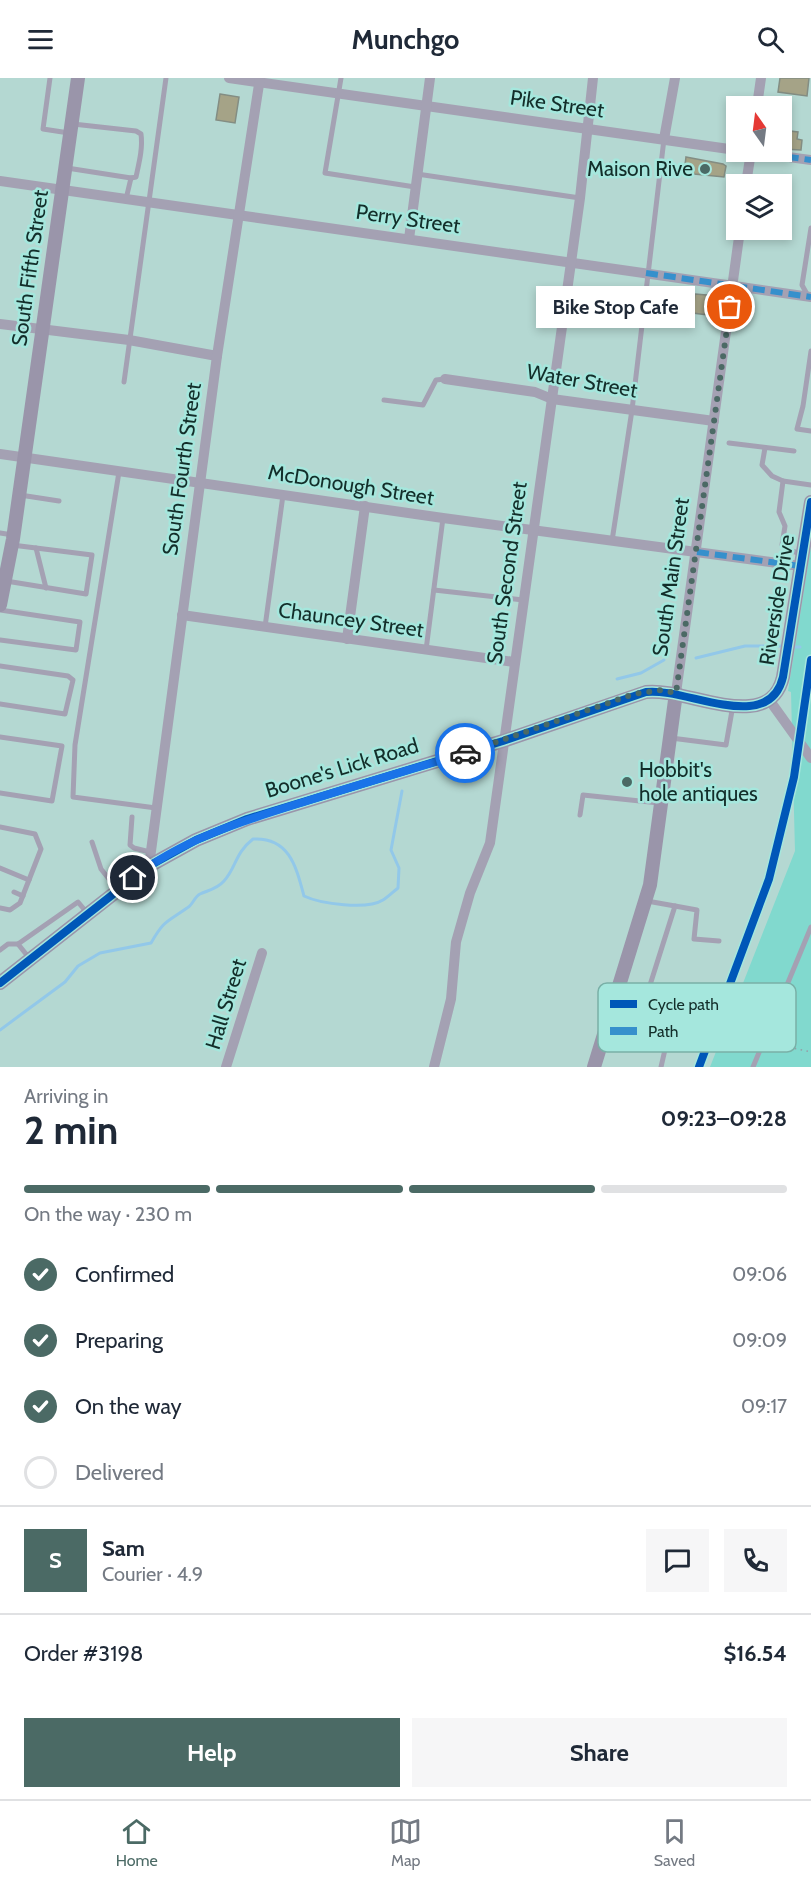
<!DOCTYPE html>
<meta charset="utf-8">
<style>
body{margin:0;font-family:Cabin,sans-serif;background:#f6f6f7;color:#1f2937;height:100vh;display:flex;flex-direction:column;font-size:22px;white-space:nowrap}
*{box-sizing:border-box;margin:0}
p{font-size:20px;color:#747a83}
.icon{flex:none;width:33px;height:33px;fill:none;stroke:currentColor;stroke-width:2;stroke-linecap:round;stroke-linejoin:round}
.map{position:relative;height:989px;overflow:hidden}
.sheet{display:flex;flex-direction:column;background:#fff;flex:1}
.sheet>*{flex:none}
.needle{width:39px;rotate:346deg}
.tools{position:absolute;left:726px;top:18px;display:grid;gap:12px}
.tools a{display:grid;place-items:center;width:66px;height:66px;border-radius:0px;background:#fff;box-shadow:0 3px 9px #0003;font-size:30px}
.pin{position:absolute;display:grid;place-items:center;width:51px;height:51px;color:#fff;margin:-26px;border:3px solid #fff;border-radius:50%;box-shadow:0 2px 6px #0007}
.courier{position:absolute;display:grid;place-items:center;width:60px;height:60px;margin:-30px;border:4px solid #1a73e8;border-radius:50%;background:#fff;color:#222;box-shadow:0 2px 8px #0007}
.bubble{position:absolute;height:42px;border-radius:0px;background:#fff;box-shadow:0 3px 9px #0003;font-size:20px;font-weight:700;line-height:42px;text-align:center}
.summary em{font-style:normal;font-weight:700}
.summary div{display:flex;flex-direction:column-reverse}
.summary{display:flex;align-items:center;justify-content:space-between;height:102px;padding:0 24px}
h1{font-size:39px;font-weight:700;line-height:45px}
.bar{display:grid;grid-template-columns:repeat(4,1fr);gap:9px 6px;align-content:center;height:72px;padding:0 24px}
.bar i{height:8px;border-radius:4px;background:#e0e1e3}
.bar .current{background:#4b6a65}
.bar p{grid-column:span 4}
.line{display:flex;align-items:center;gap:15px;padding:0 24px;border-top:2px solid #e0e1e3}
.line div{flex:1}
.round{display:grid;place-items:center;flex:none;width:63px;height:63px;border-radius:0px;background:#f6f6f7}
ol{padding:0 24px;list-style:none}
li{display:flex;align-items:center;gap:18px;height:66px}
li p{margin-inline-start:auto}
li .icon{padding:6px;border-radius:50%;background:#4b6a65;color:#fff;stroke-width:4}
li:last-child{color:#747a83}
li i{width:33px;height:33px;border:3px solid #e0e1e3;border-radius:50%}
.cta{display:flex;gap:12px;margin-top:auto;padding:12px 24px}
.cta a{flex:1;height:69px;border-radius:0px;background:#4b6a65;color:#fff;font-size:24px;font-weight:700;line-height:69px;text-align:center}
.cta a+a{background:#f6f6f7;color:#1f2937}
header{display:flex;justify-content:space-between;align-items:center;height:78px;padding:0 24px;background:#fff;font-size:27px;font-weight:700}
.tab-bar{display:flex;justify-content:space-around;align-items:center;height:84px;border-top:2px solid #e0e1e3;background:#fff;font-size:16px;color:#747a83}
.tab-bar a{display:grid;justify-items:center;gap:3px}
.tab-bar .current{color:#4b6a65}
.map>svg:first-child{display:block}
.green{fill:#81d9ce}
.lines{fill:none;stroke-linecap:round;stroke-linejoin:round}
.stream{stroke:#92c8e9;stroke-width:3}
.building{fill:#a5a387;stroke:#838d83;stroke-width:1.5}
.path{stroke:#969ca6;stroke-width:1.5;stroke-dasharray:1.5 4.5;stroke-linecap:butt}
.lane{stroke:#a4a1b3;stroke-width:5}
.street{stroke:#a4a1b3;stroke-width:10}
.secondary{stroke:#9a95aa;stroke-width:14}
.quiet{stroke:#3690cc;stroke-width:6;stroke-dasharray:12 6;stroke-linecap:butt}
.cycleway-casing{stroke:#a5e7dd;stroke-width:11}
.cycleway{stroke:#0057b8;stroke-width:8}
.done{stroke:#4b6a65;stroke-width:6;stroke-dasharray:0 10.8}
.route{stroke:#1a73e8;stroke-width:8}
.poi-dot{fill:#4b6a65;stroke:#a5e7dd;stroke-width:2}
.labels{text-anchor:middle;stroke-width:5;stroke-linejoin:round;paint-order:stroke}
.street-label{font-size:21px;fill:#132e2a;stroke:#a5e7dd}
.poi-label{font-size:21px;fill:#132e2a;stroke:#a5e7dd;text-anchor:end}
.key{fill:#a5e7dd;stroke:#79b0a7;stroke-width:1.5}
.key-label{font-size:16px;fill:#132e2a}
</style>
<header><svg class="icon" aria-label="menu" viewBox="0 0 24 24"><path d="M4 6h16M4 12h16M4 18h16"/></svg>Munchgo<svg class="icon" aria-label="search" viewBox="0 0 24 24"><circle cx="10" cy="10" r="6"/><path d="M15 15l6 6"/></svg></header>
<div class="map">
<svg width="811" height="989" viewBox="0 0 811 989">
<rect width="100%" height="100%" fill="#b4d8d2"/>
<path class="green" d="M 811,468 L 811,989 L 710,989 L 795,773 L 791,614 L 788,613 Z"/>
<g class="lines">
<g class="stream">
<path d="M 792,569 L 800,569"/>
<path d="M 696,580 L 745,568 L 782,568"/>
<path d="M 617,601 L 641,595 L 664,582"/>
<path d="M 0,952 L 65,904 L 78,888 L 100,875 L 151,865 C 164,842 167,844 187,830 C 193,827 194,819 200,816 C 209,812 217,811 224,803 C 236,790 235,775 253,761 C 289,759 296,788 304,818 C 321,826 367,832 383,822 C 388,819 393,814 398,810 L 399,790 L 391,772 L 402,713"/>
</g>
</g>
<g class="building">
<path d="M 780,0 L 809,0 L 807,18 L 778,14 Z"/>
<path d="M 220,16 L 239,19 L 235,45 L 216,42 Z"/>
<path d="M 782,52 L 798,54 L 797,61 L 802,62 L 801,72 L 782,71 Z"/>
<path d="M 686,79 L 723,86 L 726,88 L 724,99 L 684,95 Z"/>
<path d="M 695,216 L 718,218 L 715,238 L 693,235 Z"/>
</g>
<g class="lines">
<path class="path" d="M 783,968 L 811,974"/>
<g class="lane">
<path d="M 50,0 L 43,51 L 69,55"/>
<path d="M 341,0 L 325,95 L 415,109"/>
<path d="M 67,90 L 131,100 L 136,99 C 139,85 143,70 141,56 L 136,53 L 73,46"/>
<path d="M 417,96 L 580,120"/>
<path d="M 126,121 L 131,100"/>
<path d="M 808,218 L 802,207 L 811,150"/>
<path d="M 811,273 L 803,328 L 797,351 L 811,353"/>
<path d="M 124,304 L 166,0"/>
<path d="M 384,322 L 423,327 L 436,302 L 445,301"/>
<path d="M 729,365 L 794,373"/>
<path d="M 765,370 L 762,387 L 772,398 L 783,403 L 779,434 L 785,448 L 782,467 L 785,471 L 802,476"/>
<path d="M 119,394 L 75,667 L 73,719 L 156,730"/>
<path d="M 783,403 L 811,407"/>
<path d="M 20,417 L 59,423"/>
<path d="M 0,455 L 13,457"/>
<path d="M 612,463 L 632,332 L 664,61"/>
<path d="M 36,470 L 46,510"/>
<path d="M 6,503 L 86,516 L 92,477 L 12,467"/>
<path d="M 434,512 L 523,522"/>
<path d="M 0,532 L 80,544 L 76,572 L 0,562"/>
<path d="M 265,549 L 283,417"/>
<path d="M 426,572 L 443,440"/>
<path d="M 0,588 L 68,598 L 73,602 L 65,636 L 0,626"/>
<path d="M 0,659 L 62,668 L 52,723 L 0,715"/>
<path d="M 671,660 L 726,667 L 733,627"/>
<path d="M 580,737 L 583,717 L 659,725"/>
<path d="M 132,739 L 130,767 L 134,770 L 150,774"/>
<path d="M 0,749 L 35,756 L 41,771 L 20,825 L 10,832 L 0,830"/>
<path d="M 92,764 L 101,791 L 117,811"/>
<path d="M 0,790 L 29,802"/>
<path d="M 14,814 L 23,818"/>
<path d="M 675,828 L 697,832 L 694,861 L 719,863"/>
<path d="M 18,866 L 30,881"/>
<path d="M 0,872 L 8,866 L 18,866 L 78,824 L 88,836"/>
<path d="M 613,931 L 716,948 L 764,966"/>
<path d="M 647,937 L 644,926 L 675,828 L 647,823"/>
<path d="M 661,989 L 672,941"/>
<path d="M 753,989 L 811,849"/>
</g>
<g class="street">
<path d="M 229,0 L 736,72"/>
<path d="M 757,28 L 761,0"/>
<path d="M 664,61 L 675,0"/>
<path d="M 750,74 L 811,82"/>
<path d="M 0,103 L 811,219"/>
<path d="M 746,106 L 751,74"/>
<path d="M 409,161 L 430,0"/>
<path d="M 0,246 L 129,262 L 217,278"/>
<path d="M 445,301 L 535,314 L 552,321 L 714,343"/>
<path d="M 0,376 L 443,440 L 800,488"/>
<path d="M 182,537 L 514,584"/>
<path d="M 347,561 L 365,428"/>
<path d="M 676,615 L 740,152"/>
<path d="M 770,623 L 811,680"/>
<path d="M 149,788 L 217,278 L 260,0"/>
<path d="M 226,989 L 262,875"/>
<path d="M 434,989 L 451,921 L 456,864 L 470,815 L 490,765 L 580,120 L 593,0"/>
</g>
<g class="secondary">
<path d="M 0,527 L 13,461 L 78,0"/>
<path d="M 0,905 L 149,788 L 196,762 L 247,741 L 503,663 L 646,614 C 686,609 769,658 783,599 L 811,424"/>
<path d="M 594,989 L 650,807 L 676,615"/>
</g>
<g class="quiet">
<path d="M 751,74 L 811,82"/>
<path d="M 646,195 L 811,219"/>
<path d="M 697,474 L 800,488"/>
</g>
<g class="cycleway-casing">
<g id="cycleway">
<path d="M 0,905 L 149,788 L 196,762 L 247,741 L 503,663 L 646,614 C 686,609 769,658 783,599 L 811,424"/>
<path d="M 699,989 L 769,801 L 794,699 L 811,582"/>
</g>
</g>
<use href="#cycleway" class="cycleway"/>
</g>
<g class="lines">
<path class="done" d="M 465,675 L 634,616 L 661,612 L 676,615 L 730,229"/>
<path class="route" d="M 133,800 C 184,760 246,742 307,723 C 360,706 413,691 465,675"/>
</g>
<g class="poi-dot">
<circle cx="705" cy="91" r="6"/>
<circle cx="627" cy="704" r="6"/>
</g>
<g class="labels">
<g class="street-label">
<text transform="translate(557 26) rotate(8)" y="7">Pike Street</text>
<text transform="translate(408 141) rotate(8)" y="7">Perry Street</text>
<text transform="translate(30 190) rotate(-82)" y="7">South Fifth Street</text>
<text transform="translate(582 303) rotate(10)" y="7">Water Street</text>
<text transform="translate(182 391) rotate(-82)" y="7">South Fourth Street</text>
<text transform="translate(351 407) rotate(9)" y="7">McDonough Street</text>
<text transform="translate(507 495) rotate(-82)" y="7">South Second Street</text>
<text transform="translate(671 499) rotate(-82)" y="7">South Main Street</text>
<text transform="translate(777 522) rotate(-81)" y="7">Riverside Drive</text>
<text transform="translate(351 542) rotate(8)" y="7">Chauncey Street</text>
<text transform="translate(342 690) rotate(-17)" y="7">Boone's Lick Road</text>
<text transform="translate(226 926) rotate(-73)" y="7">Hall Street</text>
</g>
<g class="poi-label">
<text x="693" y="98">Maison Rive</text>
<text x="639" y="699" text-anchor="start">Hobbit's<tspan x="639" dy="24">hole antiques</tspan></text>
</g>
</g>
<rect x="598" y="905" width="198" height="69" rx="9" class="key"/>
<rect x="610" y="922" width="27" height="8" fill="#0057b8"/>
<rect x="610" y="949" width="27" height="8" fill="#3690cc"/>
<g class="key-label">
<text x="648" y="932">Cycle path</text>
<text x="648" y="959">Path</text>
</g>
</svg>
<div class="tools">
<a><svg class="needle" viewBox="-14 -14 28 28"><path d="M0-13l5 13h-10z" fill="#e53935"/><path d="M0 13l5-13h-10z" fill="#747a83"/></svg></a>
<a><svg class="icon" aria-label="layers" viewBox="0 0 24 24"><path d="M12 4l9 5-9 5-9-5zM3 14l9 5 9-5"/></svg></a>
</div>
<div class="pin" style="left:730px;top:229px;background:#ea580c"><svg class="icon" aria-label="bag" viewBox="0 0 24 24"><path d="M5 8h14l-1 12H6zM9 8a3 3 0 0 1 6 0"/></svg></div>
<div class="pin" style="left:133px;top:800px;background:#1f2937"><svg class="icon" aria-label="home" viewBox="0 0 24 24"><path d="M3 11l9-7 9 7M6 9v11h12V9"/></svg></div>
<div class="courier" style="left:465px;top:675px"><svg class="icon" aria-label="car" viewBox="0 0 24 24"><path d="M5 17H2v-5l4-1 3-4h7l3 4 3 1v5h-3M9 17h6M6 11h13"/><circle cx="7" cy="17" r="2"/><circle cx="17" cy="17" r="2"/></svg></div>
<div class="bubble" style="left:536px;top:208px;width:159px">Bike Stop Cafe</div>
</div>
<section class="sheet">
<div class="summary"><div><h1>2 min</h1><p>Arriving in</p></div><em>09:23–09:28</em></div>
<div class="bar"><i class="current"></i><i class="current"></i><i class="current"></i><i></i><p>On the way · 230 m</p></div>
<ol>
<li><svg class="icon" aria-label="check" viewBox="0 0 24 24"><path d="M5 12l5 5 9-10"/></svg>Confirmed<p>09:06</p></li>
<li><svg class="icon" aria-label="check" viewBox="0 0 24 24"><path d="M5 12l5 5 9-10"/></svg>Preparing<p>09:09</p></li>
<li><svg class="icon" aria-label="check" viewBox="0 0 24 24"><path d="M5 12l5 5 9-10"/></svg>On the way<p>09:17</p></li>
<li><i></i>Delivered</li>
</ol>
<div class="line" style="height:108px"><b class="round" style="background:#4b6a65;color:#fff">S</b><div><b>Sam</b><p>Courier · 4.9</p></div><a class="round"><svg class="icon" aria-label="chat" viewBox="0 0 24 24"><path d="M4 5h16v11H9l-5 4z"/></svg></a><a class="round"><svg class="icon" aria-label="phone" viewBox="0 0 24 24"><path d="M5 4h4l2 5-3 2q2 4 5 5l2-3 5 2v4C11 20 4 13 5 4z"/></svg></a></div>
<div class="line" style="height:78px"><div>Order #3198</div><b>$16.54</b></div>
<div class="cta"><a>Help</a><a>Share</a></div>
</section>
<nav class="tab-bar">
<a class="current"><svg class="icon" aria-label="home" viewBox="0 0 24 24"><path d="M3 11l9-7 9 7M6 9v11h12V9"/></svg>Home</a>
<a><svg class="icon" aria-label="map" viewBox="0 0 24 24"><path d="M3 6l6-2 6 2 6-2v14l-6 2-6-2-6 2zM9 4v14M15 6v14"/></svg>Map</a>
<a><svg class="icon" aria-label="saved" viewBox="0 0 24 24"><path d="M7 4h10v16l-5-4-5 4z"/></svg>Saved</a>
</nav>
